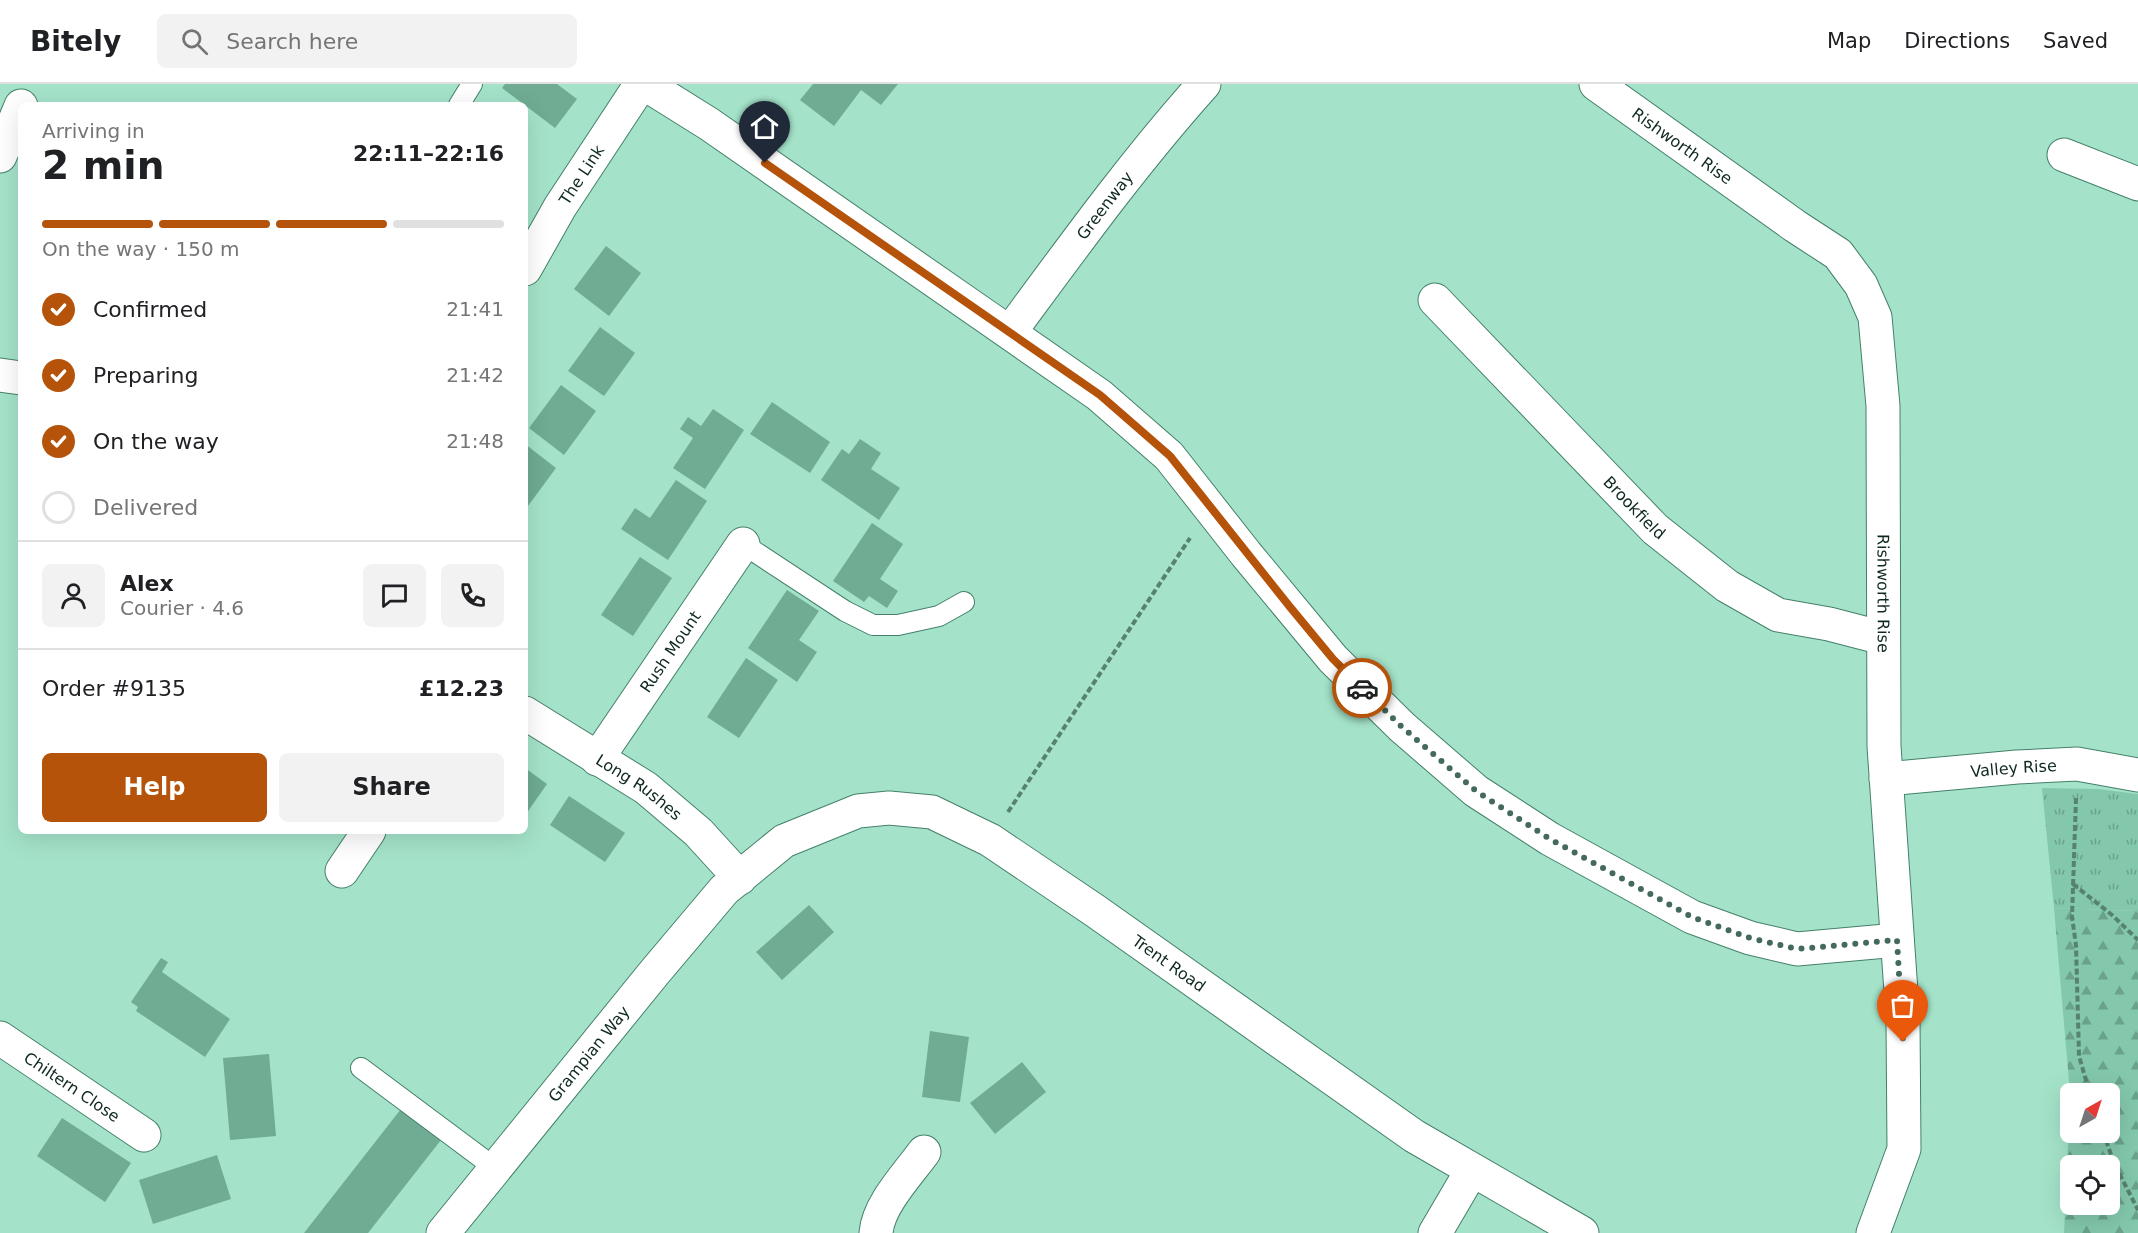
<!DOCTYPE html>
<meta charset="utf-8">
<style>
body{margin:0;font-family:"DejaVu Sans",sans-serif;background:#f2f2f2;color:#202124;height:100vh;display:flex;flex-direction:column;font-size:22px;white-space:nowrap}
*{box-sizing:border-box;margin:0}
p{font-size:20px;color:#757577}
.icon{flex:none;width:33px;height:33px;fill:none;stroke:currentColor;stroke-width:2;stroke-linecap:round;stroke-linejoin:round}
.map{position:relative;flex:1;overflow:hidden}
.side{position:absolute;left:18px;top:18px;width:510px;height:732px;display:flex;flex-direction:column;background:#fff;border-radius:9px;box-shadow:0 6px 24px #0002}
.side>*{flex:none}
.needle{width:39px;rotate:39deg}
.tools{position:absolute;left:2060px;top:999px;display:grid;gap:12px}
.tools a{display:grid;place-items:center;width:60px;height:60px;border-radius:9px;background:#fff;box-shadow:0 6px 24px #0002;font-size:30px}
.pin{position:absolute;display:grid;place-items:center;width:51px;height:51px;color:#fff;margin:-62px -26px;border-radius:50% 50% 50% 0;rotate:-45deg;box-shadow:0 0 6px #0007}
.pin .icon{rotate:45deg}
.courier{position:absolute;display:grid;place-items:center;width:60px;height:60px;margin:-30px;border:4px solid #b45309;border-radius:50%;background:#fff;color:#222;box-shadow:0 2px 8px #0007}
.overview em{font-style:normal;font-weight:600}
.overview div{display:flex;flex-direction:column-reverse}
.overview{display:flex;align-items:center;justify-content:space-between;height:102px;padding:0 24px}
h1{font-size:39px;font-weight:600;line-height:45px}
.bar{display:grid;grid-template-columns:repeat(4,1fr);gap:9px 6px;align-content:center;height:72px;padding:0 24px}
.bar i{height:8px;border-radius:4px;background:#e0e0e0}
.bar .selected{background:#b45309}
.bar p{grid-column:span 4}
.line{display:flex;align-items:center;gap:15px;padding:0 24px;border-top:2px solid #e0e0e0}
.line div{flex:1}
.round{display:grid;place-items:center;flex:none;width:63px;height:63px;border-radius:9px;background:#f2f2f2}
ol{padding:0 24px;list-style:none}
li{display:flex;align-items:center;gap:18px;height:66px}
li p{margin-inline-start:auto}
li .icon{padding:6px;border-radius:50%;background:#b45309;color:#fff;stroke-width:4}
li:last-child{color:#757577}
li i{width:33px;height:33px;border:3px solid #e0e0e0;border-radius:50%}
.cta{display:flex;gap:12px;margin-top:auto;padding:12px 24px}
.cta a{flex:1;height:69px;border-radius:9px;background:#b45309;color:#fff;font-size:24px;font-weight:600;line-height:69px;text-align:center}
.cta a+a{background:#f2f2f2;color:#202124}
header{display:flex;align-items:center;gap:36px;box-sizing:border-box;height:84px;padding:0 30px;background:#fff;border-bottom:2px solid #e0e0e0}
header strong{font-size:28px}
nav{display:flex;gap:33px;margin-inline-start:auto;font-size:21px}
.search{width:420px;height:54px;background:#f2f2f2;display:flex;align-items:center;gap:15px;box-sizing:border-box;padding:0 21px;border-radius:9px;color:#757577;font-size:22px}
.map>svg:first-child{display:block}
.grass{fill:url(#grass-tufts)}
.forest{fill:url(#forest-firs);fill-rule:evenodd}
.building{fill:#6fac93}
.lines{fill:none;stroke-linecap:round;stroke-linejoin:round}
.lane-casing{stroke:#448069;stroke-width:22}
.street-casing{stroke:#448069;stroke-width:35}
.path{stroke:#568270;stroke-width:4;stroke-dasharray:6 3;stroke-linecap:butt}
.lane{stroke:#fff;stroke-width:20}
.street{stroke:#fff;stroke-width:33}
.done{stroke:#436a5a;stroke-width:6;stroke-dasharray:0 10.8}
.route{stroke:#b45309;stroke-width:8}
.labels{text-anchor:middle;stroke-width:6;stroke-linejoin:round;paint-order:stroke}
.street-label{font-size:16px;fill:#0f291f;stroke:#a4e3c9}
</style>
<header>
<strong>Bitely</strong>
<div class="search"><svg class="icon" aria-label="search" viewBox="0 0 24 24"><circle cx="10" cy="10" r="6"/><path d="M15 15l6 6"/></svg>Search here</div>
<nav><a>Map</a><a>Directions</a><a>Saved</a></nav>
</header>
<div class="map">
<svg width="2138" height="1149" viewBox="0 0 2138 1149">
<defs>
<pattern id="grass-tufts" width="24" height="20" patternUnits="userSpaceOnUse" patternTransform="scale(1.5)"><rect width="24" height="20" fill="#83c8ac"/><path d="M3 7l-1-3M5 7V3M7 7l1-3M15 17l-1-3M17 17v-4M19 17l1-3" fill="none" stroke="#6aa28b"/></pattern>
<pattern id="forest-firs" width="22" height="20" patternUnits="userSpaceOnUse" patternTransform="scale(1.5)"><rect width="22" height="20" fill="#83c8ac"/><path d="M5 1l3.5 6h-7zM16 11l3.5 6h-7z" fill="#6aa28b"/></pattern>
</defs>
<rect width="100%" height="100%" fill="#a4e3c9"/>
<path class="grass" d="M 2042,704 L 2098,705 L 2138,710 L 2138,827 L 2054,824 Z"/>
<path class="forest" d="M 2054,824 L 2138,827 L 2138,1149 L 2064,1149 L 2070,1017 L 2070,1048 L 2109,1048 L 2109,1010 L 2070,1009 ZM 2070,1082 L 2109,1082 L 2109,1120 L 2070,1120 Z"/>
<g class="building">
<path d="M 505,0 L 557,0 L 577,15 L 555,44 L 502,4 Z"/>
<path d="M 813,0 L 898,0 L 881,21 L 861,6 L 834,42 L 800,16 Z"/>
<path d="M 606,162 L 641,189 L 609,232 L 574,205 Z"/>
<path d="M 600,243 L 635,269 L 604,312 L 568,287 Z"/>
<path d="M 561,301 L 596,327 L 564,371 L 529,344 Z"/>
<path d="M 772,318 L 830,358 L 810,389 L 750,350 Z"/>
<path d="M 713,325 L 744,346 L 705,405 L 673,384 L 693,354 L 680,345 L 688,333 L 701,342 Z"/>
<path d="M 860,355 L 881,369 L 871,385 L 900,404 L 879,436 L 821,396 L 842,365 L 849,370 Z"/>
<path d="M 525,360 L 556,384 L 525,426 Z"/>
<path d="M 676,396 L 707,417 L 668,476 L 621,445 L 635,424 L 650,434 Z"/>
<path d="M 872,439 L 903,460 L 880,495 L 898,507 L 887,524 L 869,512 L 864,518 L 833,497 Z"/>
<path d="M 640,473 L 672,494 L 633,552 L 601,531 Z"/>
<path d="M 787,506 L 819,527 L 799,556 L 817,568 L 797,598 L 748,564 Z"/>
<path d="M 746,574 L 778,596 L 739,654 L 707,633 Z"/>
<path d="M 525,684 L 547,700 L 526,730 L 525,729 Z"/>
<path d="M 569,712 L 625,749 L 605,778 L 550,741 Z"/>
<path d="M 809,821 L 834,848 L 782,896 L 756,868 Z"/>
<path d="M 161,874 L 168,878 L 162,888 L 230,935 L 205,973 L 136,927 L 138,923 L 131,918 Z"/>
<path d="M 930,947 L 969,953 L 960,1018 L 922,1013 Z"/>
<path d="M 269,970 L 276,1052 L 230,1056 L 223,974 Z"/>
<path d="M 1022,978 L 1046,1008 L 995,1050 L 970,1019 Z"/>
<path d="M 401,1025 L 441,1056 L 368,1149 L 304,1149 Z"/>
<path d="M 62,1034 L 131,1079 L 105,1118 L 37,1072 Z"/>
<path d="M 217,1071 L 231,1115 L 153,1140 L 139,1096 Z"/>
</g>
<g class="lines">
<g class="lane-casing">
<g id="lane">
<path d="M 459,21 L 472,0"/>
<path d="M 743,460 L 845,527 L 873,541 L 898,541 L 939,532 L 964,518"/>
<path d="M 361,984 L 495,1084"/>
</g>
</g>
<g class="street-casing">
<g id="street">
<path d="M 645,0 L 709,40 L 1099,311 L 1169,372 L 1246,470 L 1333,575 L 1402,643 L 1476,707 L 1550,755 L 1692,833 L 1750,854 L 1797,865 L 1897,856"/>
<path id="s1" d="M 1596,0 L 1795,142 L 1838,170 L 1861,201 L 1875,233 L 1883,322 L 1884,662 L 1903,937 L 1904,1065 L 1873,1149"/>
<path d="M 2064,71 L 2138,100"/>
<path d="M 0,72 L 21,22"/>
<path id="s2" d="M 525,185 L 560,123 L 641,0"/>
<path id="s3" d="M 1435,216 L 1655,445 L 1727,502 L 1778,531 L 1829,540 L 1883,554"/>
<path id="s4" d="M 1010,248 C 1072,164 1134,78 1204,0"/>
<path d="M 0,291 L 21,294"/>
<path id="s5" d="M 525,629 L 646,704 L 698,748 L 740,794"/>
<path id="s6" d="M 597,675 L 743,460"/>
<path id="s7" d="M 1886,695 L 2017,683 L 2077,680 L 2138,691"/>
<path d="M 342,787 L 369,747"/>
<path id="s8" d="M 0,954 L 144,1051"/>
<path id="s9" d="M 443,1149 L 654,889 L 724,806 L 784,757 L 858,727 L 889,724 L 932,728 L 990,756 L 1094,826 L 1414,1052 L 1582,1149"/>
<path d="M 876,1149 C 878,1121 908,1090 924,1068"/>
<path d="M 1435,1149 L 1472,1086"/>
</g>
</g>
<g class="path">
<path d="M 2076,714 L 2072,833 L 2076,861 L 2079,972 L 2090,1010"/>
<path d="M 1008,728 L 1190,454"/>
<path d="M 2073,800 L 2112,831 L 2138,856"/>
<path d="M 2103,1048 L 2114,1079 L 2138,1126"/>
</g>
<use href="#lane" class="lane"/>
<use href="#street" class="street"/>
</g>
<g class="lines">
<path class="done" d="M 1362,604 L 1402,643 L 1476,707 L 1550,755 L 1692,833 L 1750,854 L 1797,865 L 1897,856 L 1903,958"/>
<path class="route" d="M 765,79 L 1100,311 L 1170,372 L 1290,523 L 1333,575 L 1362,604"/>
</g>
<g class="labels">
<g class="street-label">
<text dy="6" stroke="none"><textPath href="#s1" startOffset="106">Rishworth Rise</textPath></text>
<text dy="6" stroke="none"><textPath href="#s2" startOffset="110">The Link</textPath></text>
<text dy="6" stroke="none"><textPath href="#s4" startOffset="158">Greenway</textPath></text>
<text dy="6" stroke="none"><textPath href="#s3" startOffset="288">Brookfield</textPath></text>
<text dy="6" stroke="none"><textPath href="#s1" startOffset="646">Rishworth Rise</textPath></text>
<text dy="6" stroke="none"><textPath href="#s6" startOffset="130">Rush Mount</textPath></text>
<text dy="6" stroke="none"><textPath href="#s7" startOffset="128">Valley Rise</textPath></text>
<text dy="6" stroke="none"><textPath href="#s5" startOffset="136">Long Rushes</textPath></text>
<text dy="6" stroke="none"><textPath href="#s9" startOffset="957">Trent Road</textPath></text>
<text dy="6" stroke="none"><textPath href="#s9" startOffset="231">Grampian Way</textPath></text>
<text dy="6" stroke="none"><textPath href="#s8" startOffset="87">Chiltern Close</textPath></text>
</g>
</g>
</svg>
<div class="tools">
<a><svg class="needle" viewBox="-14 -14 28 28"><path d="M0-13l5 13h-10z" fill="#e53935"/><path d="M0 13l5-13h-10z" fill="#757577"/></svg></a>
<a><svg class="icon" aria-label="locate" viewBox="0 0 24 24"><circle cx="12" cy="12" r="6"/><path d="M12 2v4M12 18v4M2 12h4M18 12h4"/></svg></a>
</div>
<div class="pin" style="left:1903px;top:958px;background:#ea580c"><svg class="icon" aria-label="bag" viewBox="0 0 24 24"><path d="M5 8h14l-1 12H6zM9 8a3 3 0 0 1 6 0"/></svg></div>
<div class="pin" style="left:765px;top:79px;background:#1f2937"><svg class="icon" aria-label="home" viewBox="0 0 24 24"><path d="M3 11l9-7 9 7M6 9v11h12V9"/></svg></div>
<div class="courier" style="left:1362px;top:604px"><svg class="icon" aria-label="car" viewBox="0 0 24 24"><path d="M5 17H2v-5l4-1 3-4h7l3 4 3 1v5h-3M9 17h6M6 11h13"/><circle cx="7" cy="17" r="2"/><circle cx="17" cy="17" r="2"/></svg></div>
<section class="side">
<div class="overview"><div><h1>2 min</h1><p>Arriving in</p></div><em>22:11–22:16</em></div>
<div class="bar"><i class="selected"></i><i class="selected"></i><i class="selected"></i><i></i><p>On the way · 150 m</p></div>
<ol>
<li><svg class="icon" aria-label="check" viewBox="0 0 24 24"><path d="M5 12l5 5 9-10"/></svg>Confirmed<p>21:41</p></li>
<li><svg class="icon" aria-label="check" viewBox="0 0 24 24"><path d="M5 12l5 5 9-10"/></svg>Preparing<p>21:42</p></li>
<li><svg class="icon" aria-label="check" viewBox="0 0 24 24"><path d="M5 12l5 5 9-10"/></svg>On the way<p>21:48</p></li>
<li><i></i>Delivered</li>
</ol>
<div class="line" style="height:108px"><a class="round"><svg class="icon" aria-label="person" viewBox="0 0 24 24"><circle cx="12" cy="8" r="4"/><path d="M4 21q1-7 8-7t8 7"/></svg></a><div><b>Alex</b><p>Courier · 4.6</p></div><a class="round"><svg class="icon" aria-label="chat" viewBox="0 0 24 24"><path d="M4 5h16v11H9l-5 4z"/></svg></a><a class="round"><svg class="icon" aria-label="phone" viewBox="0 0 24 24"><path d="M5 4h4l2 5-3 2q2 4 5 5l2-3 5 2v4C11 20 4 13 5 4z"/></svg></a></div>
<div class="line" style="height:78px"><div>Order #9135</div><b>£12.23</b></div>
<div class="cta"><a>Help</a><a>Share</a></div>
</section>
</div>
